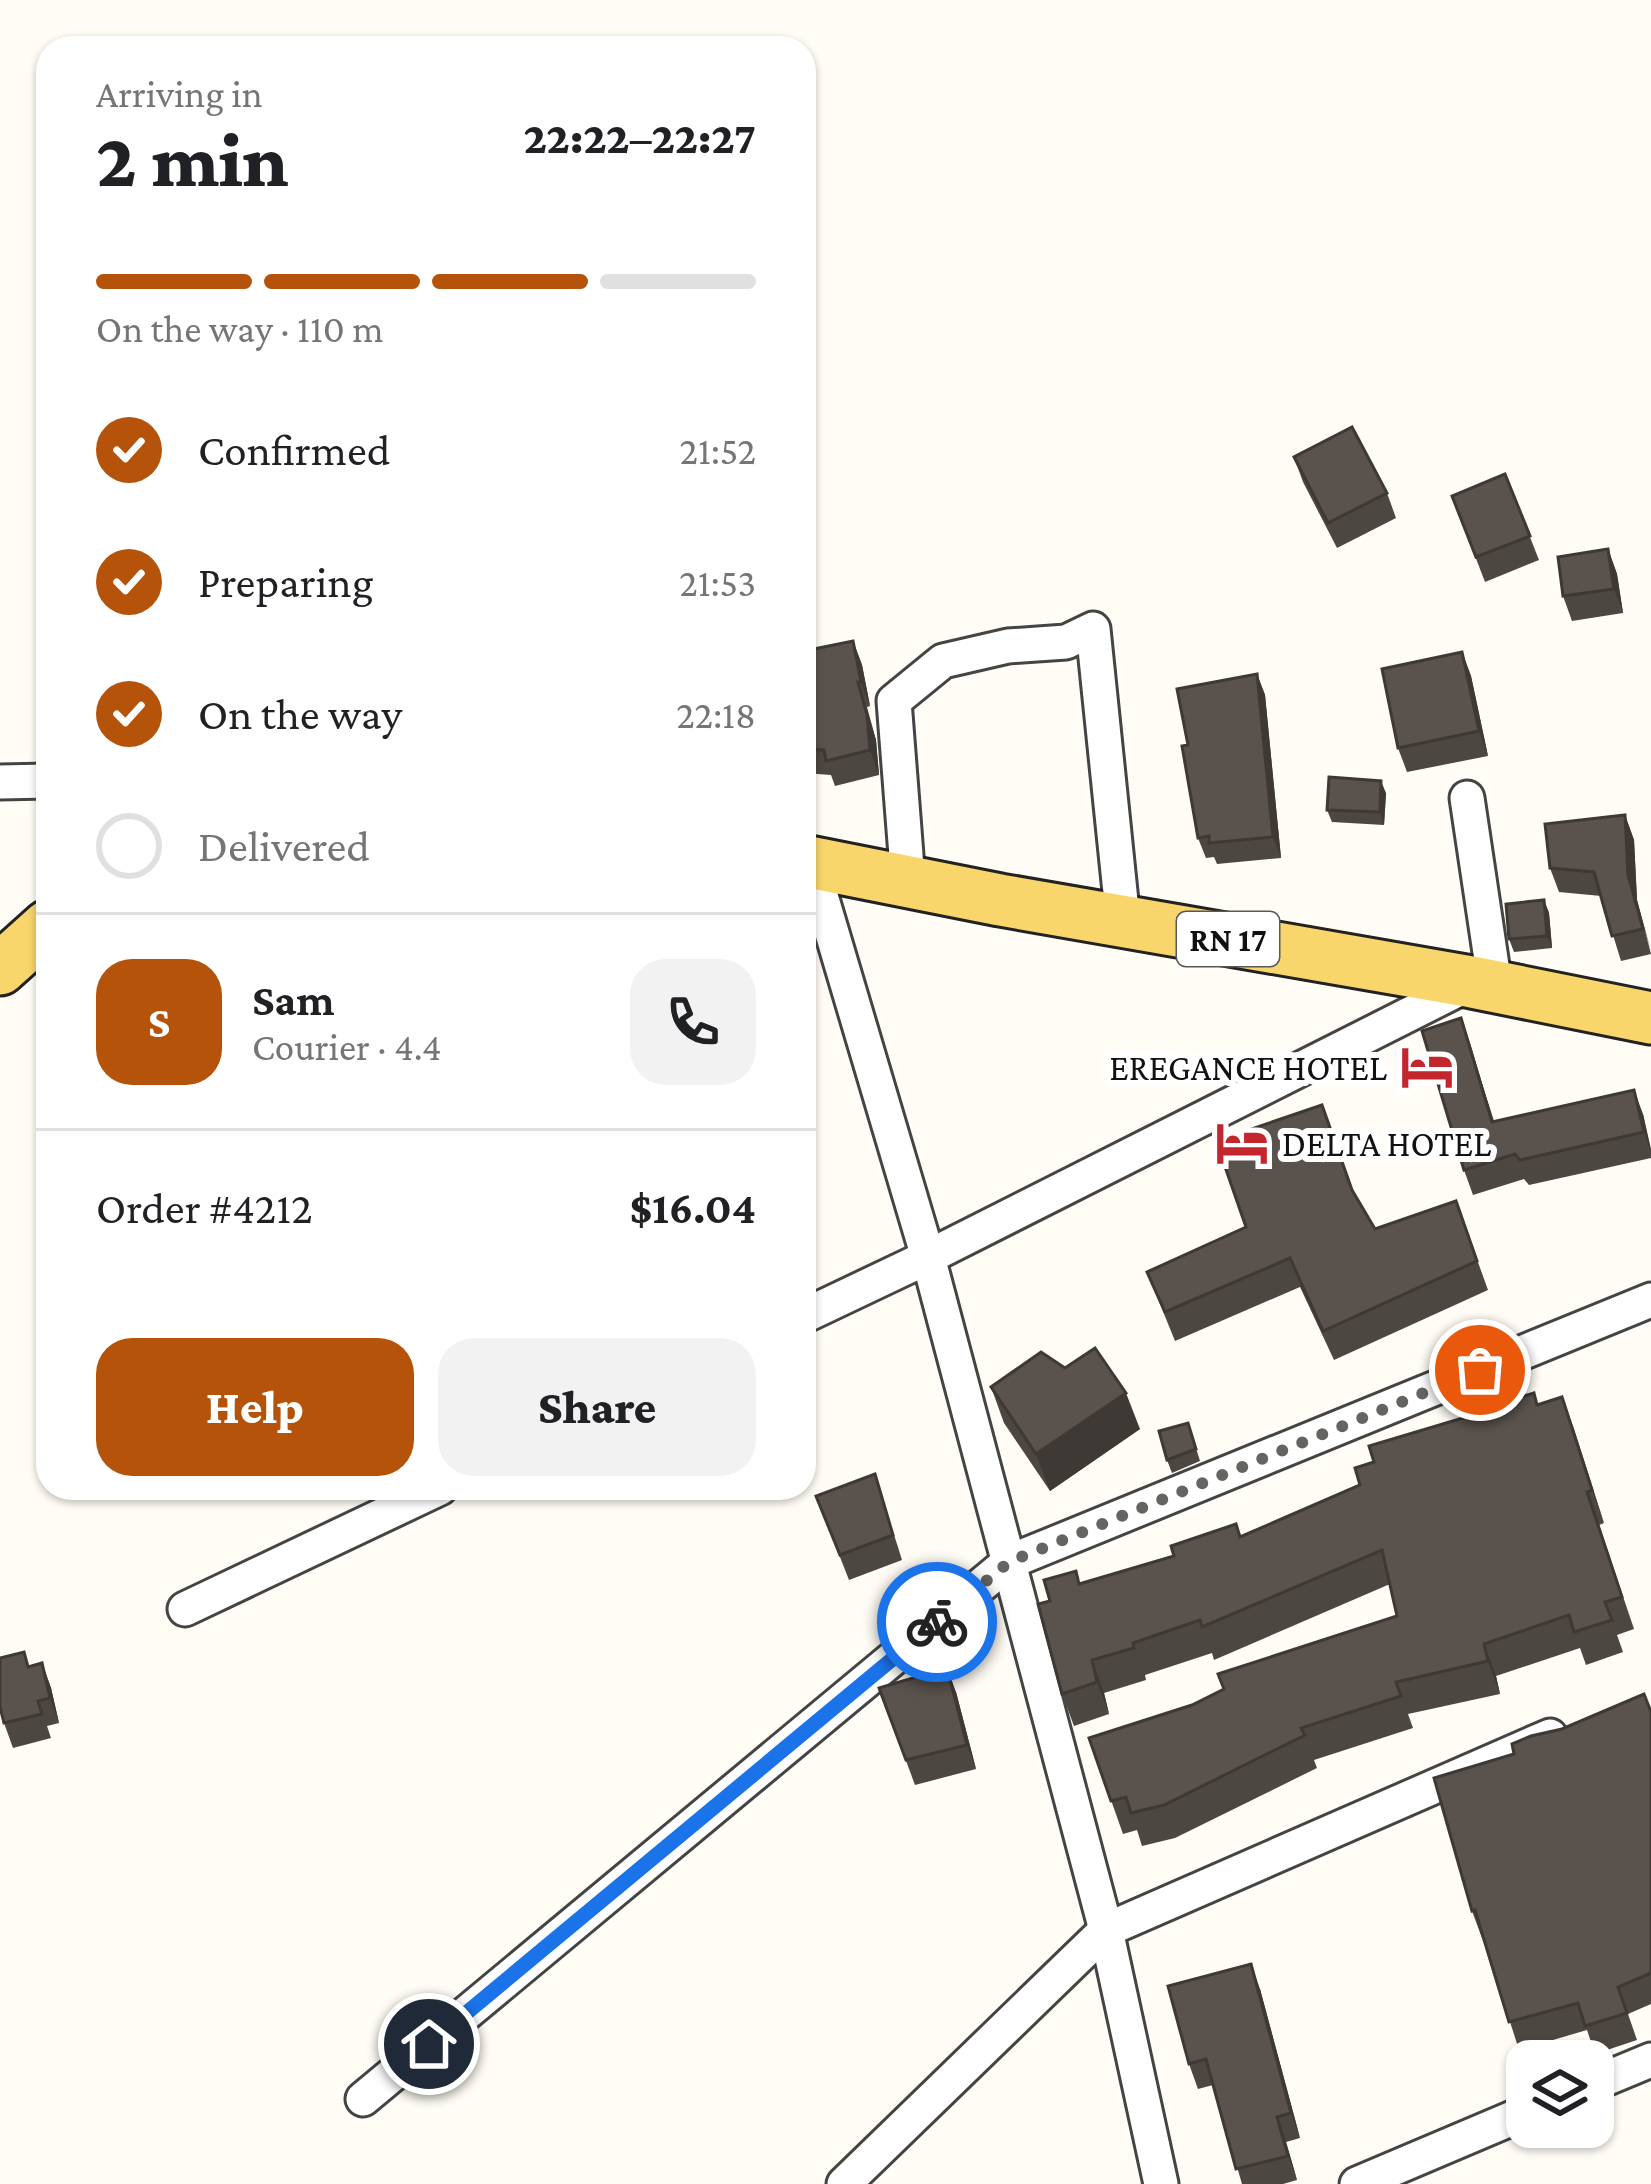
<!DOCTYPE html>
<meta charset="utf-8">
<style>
body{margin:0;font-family:"Crimson Pro",serif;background:#f2f2f2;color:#202124;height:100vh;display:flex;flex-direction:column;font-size:45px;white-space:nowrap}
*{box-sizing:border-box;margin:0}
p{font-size:39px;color:#757577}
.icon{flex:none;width:66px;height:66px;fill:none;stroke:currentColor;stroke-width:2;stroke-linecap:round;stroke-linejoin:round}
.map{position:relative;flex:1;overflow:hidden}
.sheet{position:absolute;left:36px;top:36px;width:780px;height:1464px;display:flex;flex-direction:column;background:#fff;border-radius:36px;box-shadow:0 3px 9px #0004}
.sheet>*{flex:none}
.tools{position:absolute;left:1506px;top:2040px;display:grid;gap:24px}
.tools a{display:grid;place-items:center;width:108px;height:108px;border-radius:24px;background:#fff;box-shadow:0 3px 9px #0004;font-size:60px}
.pin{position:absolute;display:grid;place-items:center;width:102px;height:102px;color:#fff;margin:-51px;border:6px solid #fff;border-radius:50%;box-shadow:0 3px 12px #0007}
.courier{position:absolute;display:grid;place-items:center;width:120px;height:120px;margin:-60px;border:9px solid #1a73e8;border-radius:50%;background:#fff;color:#222;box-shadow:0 3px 15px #0007}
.overview em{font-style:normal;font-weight:800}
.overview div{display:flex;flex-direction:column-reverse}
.overview{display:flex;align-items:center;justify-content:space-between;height:204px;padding:0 60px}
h1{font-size:78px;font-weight:800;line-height:90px}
.bar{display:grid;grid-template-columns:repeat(4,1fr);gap:18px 12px;align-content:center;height:144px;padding:0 60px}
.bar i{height:15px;border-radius:9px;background:#e0e0e0}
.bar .active{background:#b45309}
.bar p{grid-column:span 4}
.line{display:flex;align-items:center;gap:30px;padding:0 60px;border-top:3px solid #e0e0e0}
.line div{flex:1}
.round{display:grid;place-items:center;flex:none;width:126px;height:126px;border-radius:36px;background:#f2f2f2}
ol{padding:0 60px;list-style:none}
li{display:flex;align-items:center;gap:36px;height:132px}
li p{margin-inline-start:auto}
li .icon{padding:12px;border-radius:50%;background:#b45309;color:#fff;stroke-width:4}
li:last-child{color:#757577}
li i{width:66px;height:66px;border:6px solid #e0e0e0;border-radius:50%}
.cta{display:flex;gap:24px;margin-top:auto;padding:24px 60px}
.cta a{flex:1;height:138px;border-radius:36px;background:#b45309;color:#fff;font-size:48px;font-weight:800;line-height:138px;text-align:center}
.cta a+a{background:#f2f2f2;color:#202124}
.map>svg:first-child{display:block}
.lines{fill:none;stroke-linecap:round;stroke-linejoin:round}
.street-casing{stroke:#444;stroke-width:39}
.primary-casing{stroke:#222;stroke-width:57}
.street{stroke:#fff;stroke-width:33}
.primary{stroke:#f9d66b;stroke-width:51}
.wall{fill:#4d4742}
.shaded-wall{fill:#3f3936}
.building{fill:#5a524d;stroke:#3f3936;stroke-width:3}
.done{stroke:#646461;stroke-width:12;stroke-dasharray:0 21.6}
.route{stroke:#1a73e8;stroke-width:15}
.labels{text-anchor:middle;stroke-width:12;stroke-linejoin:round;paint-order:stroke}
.shield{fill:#fff;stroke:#585858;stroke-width:3}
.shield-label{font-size:33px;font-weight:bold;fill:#111}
.poi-label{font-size:36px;fill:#111;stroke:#fff;text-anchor:end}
</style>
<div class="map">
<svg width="1651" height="2184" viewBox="0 0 1651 2184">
<rect width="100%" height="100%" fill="#fffdf5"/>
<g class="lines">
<g class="street-casing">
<g id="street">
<path d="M 0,782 L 48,781"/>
<path d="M 1467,798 L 1495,986"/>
<path d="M 811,862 L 928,1257 L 1106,1930 L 1161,2184"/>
<path d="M 908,881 L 894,701 L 943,661 L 1008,646 L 1066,642 L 1093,629 L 1123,921"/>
<path d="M 804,1316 L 928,1257 L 1471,983"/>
<path d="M 185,1609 L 440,1488"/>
<path d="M 1593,2084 L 1651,2060"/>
<path d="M 363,2099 L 1009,1562 L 1651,1300"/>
<path d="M 844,2184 L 1106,1930 L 1550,1736"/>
<path d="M 1357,2184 L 1527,2112"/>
</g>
</g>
<g class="primary-casing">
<g id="primary">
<path d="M 804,861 L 1000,900 L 1472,982 L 1651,1018"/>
<path d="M 0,969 L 48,926"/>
</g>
</g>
<use href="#street" class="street"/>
<use href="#primary" class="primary"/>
</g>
<g class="wall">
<path d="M 1294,457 L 1387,493 L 1396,518 L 1337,548 L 1303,482 Z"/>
<path d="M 1505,474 L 1539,560 L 1485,582 L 1452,496 Z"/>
<path d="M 1608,549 L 1617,574 L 1623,613 L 1572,621 L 1563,596 Z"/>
<path d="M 853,641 L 862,665 L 870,706 L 867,707 L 876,740 L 879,775 L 835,786 L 831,775 L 804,773 L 804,697 Z"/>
<path d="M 1462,652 L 1471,676 L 1488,756 L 1407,772 L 1398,748 Z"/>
<path d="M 1257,674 L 1265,695 L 1281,858 L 1217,864 L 1214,857 L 1206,858 L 1198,838 L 1188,745 Z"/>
<path d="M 1386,793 L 1384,825 L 1332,822 L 1327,810 Z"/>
<path d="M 1625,815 L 1634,840 L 1637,900 L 1651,954 L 1621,961 L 1601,896 L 1559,892 L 1550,868 Z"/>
<path d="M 1544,900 L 1549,913 L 1552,948 L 1514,952 L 1509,939 Z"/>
<path d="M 1461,1018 L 1494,1121 L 1643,1114 L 1651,1149 L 1651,1158 L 1529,1185 L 1524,1179 L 1473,1195 L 1464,1170 Z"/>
<path d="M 1353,1192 L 1375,1229 L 1456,1201 L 1488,1290 L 1334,1360 L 1300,1287 L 1175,1341 L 1147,1272 Z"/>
<path d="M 991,1387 L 1140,1429 L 1050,1491 L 1004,1423 Z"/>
<path d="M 1562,1397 L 1604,1523 L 1599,1525 L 1634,1629 L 1617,1635 L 1623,1652 L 1586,1665 L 1580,1648 L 1496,1676 L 1500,1694 L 1408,1714 L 1413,1728 L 1314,1760 L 1317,1768 L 1175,1838 L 1142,1846 L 1137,1830 L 1123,1834 L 1089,1738 L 1192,1705 L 1397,1616 L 1390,1584 L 1214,1660 L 1212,1653 L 1145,1675 L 1146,1680 L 1104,1693 L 1109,1714 L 1074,1726 L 1062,1694 L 1050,1601 L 1080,1584 L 1241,1537 L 1538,1405 Z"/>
<path d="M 1188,1423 L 1200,1461 L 1172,1473 L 1167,1460 Z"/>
<path d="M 875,1474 L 902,1560 L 849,1580 L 816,1496 Z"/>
<path d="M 24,1652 L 29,1667 L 42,1663 L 51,1688 L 59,1723 L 47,1726 L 51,1738 L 13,1748 L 4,1723 Z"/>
<path d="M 879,1688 L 956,1692 L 976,1769 L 915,1785 Z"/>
<path d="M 1651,1712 L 1651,2004 L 1628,2014 L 1637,2040 L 1595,2054 L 1587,2030 L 1519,2050 L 1483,1937 L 1482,1938 L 1472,1911 Z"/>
<path d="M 1260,1989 L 1300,2138 L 1286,2142 L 1297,2180 L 1283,2184 L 1242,2184 L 1213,2085 L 1198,2089 L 1189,2064 Z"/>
</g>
<g class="shaded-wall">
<path d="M 1608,549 L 1617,574 L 1623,613 L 1614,589 Z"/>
<path d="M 853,641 L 862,665 L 870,706 L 861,682 Z"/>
<path d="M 1462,652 L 1471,676 L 1488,756 L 1479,731 Z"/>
<path d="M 1257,674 L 1265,695 L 1281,858 L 1273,837 Z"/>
<path d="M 858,682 L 876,740 L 879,775 L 870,750 Z"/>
<path d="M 1381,781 L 1386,793 L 1384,825 L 1380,812 Z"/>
<path d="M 1625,815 L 1634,840 L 1637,900 L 1651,951 L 1628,875 Z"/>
<path d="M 1544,900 L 1549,913 L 1552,948 L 1547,936 Z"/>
<path d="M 1461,1018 L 1470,1043 L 1501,1147 L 1492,1122 Z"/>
<path d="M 1634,1090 L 1643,1114 L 1651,1152 L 1644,1132 Z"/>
<path d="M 1126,1393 L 1140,1429 L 1050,1491 L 1036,1454 Z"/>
<path d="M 1562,1397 L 1574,1429 L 1604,1523 L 1592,1490 Z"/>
<path d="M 1484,1644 L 1496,1676 L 1500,1694 L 1488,1661 Z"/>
<path d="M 1092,1660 L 1104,1693 L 1109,1714 L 1097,1682 Z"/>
<path d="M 42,1663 L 51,1688 L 59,1723 L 50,1698 Z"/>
<path d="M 947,1668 L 956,1692 L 976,1769 L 967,1745 Z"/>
<path d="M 1251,1964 L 1260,1989 L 1300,2138 L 1291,2113 Z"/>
<path d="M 1277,2117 L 1286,2142 L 1297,2180 L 1288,2156 Z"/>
</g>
<g class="building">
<path d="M 1352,427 L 1387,493 L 1328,523 L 1294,457 Z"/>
<path d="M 1505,474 L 1530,536 L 1476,557 L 1452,496 Z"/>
<path d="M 1608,549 L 1614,589 L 1563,596 L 1558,557 Z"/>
<path d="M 853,641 L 861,682 L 858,682 L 867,715 L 870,750 L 826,761 L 824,750 L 804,749 L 804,651 Z"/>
<path d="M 1462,652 L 1479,731 L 1398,748 L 1382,669 Z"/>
<path d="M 1257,674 L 1273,837 L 1209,843 L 1209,836 L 1198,838 L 1182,746 L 1188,745 L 1177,689 Z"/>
<path d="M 1329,777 L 1381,781 L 1380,812 L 1327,810 Z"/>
<path d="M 1625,815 L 1628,875 L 1643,929 L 1612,936 L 1594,872 L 1550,868 L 1545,824 Z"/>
<path d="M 1544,900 L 1547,936 L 1509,939 L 1506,904 Z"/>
<path d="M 1461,1018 L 1492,1122 L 1634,1090 L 1644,1132 L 1520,1160 L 1515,1154 L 1464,1170 L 1422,1031 Z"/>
<path d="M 1322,1105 L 1352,1190 L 1375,1229 L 1456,1201 L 1477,1261 L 1323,1331 L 1290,1258 L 1165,1312 L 1147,1272 L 1246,1227 L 1216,1141 Z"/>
<path d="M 1095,1348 L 1126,1393 L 1036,1454 L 991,1387 L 1041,1352 L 1065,1368 Z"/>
<path d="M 1534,1393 L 1537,1405 L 1562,1397 L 1592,1490 L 1587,1492 L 1622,1597 L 1605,1602 L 1612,1620 L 1574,1632 L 1569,1615 L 1484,1644 L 1488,1661 L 1396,1682 L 1401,1696 L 1301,1728 L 1305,1735 L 1164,1805 L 1131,1813 L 1126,1797 L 1111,1801 L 1089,1738 L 1192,1705 L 1224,1689 L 1218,1674 L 1397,1616 L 1382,1550 L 1202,1627 L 1200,1620 L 1133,1643 L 1134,1648 L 1092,1660 L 1097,1682 L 1062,1694 L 1038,1604 L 1050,1601 L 1044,1580 L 1076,1571 L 1079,1584 L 1174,1556 L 1171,1546 L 1236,1524 L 1240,1537 L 1360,1485 L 1355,1468 L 1374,1462 L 1369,1446 L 1503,1406 L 1502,1403 Z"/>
<path d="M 1188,1423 L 1196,1449 L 1167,1460 L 1159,1431 Z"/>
<path d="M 875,1474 L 893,1535 L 840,1555 L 816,1496 Z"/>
<path d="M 24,1652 L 28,1667 L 42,1663 L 50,1698 L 38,1701 L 42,1714 L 4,1723 L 0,1707 L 0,1658 Z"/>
<path d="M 947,1668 L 967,1745 L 906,1760 L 879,1688 Z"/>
<path d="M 1644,1694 L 1651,1712 L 1651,1973 L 1618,1987 L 1627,2013 L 1585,2026 L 1578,2003 L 1509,2022 L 1475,1910 L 1472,1911 L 1434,1778 L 1514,1754 L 1512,1744 L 1531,1736 L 1562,1729 Z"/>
<path d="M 1251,1964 L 1291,2113 L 1277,2117 L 1288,2156 L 1236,2169 L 1206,2059 L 1189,2064 L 1168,1986 Z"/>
</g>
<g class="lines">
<path class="done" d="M 937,1622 L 1009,1562 L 1480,1370"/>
<path class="route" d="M 429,2044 L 937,1622"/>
</g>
<defs>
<g id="hotel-bare" transform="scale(4.14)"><path d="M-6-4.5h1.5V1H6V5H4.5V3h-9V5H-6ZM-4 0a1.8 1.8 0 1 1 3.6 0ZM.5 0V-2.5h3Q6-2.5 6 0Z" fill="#c4262e" stroke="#fff" stroke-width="2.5" paint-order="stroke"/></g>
</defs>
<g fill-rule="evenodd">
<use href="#hotel-bare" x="1427" y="1067"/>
<use href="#hotel-bare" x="1242" y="1143"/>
</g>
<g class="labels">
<rect class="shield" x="1177" y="912" width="102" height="54" rx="9"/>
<g class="shield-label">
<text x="1228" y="951">RN 17</text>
</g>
<g class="poi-label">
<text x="1387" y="1080">EREGANCE HOTEL</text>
<text x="1282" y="1156" text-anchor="start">DELTA HOTEL</text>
</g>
</g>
</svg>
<div class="tools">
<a><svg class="icon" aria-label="layers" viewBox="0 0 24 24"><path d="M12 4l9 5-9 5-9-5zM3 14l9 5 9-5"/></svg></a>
</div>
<div class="pin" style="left:1480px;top:1370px;background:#ea580c"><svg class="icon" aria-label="bag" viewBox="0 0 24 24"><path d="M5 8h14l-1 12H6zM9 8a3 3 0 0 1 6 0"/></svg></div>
<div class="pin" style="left:429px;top:2044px;background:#1f2937"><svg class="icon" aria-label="home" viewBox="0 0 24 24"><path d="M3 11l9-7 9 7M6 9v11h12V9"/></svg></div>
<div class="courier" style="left:937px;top:1622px"><svg class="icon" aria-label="bike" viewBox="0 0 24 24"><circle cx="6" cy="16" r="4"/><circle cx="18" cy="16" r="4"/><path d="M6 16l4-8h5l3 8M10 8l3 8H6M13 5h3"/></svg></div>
<section class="sheet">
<div class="overview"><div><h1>2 min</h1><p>Arriving in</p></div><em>22:22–22:27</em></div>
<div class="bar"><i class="active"></i><i class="active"></i><i class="active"></i><i></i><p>On the way · 110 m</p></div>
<ol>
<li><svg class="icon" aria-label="check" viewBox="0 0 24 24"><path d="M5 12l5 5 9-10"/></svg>Confirmed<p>21:52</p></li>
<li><svg class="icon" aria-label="check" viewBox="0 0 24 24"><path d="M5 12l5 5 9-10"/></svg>Preparing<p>21:53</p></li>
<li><svg class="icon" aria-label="check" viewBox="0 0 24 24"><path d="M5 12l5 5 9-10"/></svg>On the way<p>22:18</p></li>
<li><i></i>Delivered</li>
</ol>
<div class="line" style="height:216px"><b class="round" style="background:#b45309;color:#fff">S</b><div><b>Sam</b><p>Courier · 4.4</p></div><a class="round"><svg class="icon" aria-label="phone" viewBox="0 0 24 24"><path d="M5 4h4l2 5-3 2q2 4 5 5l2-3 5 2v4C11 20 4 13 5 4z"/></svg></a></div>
<div class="line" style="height:156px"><div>Order #4212</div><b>$16.04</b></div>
<div class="cta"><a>Help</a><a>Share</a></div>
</section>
</div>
